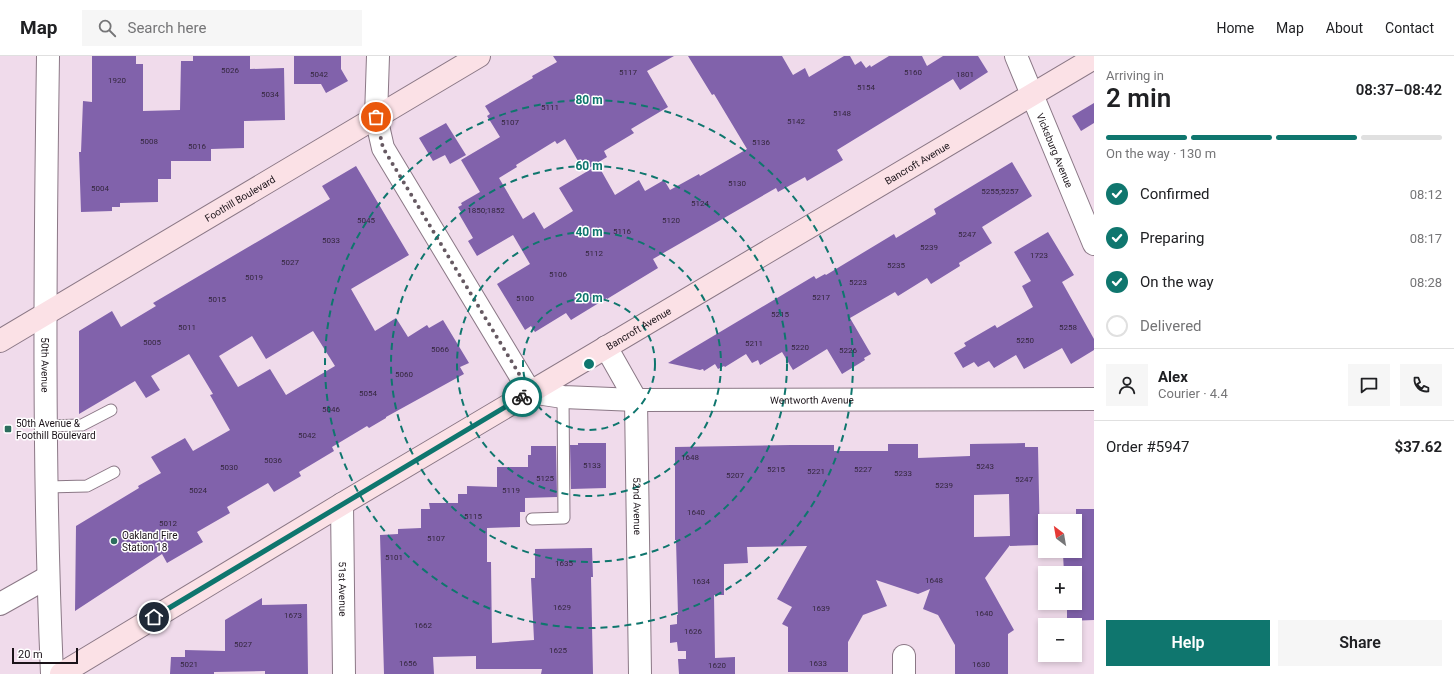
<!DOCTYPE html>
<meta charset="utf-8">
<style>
body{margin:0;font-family:Roboto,sans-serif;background:#f6f6f6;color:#202124;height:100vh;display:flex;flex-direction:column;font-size:15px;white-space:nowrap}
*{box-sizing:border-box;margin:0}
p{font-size:13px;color:#757577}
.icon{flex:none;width:22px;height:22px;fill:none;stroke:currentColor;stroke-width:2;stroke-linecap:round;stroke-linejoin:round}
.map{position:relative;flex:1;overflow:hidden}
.sheet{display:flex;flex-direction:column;background:#fff;width:360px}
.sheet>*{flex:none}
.needle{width:26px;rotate:329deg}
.fabs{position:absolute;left:1038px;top:458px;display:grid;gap:8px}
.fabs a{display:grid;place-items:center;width:44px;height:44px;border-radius:0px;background:#fff;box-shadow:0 2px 6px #0003;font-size:20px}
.scale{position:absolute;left:12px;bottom:10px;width:66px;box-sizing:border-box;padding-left:4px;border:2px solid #1b1319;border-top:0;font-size:11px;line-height:14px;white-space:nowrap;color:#1b1319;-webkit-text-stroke:3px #fff;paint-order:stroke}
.pin{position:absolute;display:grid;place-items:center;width:34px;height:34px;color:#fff;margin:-17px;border:2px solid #fff;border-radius:50%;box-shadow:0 1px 4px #0007}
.courier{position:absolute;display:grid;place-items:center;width:40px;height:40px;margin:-20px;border:3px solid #0f766e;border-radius:50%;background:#fff;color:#222;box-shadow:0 1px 5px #0007}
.head em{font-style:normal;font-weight:600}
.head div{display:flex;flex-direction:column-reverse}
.head{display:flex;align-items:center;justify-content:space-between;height:68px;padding:0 12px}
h1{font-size:26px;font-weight:600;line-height:30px}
.bar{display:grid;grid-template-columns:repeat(4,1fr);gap:6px 4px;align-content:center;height:48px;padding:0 12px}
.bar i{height:5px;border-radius:3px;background:#e0e0e0}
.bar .on{background:#0f766e}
.bar p{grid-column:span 4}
.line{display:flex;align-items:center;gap:10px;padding:0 12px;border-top:1px solid #e0e0e0}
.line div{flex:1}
.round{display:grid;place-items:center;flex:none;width:42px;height:42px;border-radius:0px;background:#f6f6f6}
ol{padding:0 12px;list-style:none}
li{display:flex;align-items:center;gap:12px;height:44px}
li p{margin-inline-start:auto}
li .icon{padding:4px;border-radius:50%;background:#0f766e;color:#fff;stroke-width:4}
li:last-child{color:#757577}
li i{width:22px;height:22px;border:2px solid #e0e0e0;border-radius:50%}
.action{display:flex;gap:8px;margin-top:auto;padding:8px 12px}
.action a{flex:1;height:46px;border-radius:0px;background:#0f766e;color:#fff;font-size:16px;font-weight:600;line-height:46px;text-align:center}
.action a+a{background:#f6f6f6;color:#202124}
header{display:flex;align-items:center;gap:24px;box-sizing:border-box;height:56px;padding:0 20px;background:#fff;border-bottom:1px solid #e0e0e0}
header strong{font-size:19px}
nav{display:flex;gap:22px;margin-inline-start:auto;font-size:14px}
.search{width:280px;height:36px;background:#f6f6f6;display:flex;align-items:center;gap:10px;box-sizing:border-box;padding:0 14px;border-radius:0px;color:#757577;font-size:15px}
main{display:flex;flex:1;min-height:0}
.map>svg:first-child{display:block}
.building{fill:#8162ab;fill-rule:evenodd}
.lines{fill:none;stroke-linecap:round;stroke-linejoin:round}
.lane-casing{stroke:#8b7886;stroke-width:13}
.street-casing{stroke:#8b7886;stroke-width:24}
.secondary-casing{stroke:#8b7886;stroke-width:24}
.lane{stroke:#fff;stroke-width:11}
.street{stroke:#fff;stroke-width:22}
.secondary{stroke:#fbe1e6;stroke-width:22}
.done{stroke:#665962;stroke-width:4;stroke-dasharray:0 7.2}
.route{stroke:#0f766e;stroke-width:5}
.ring{fill:none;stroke:#0f766e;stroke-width:2;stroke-dasharray:7 5}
.poi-dot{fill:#2c6d5d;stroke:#fff;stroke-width:1.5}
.labels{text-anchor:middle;stroke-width:3;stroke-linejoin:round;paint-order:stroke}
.number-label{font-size:8px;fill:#34273e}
.street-label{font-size:10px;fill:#1b1319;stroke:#fff}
.poi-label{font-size:10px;fill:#1b1319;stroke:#fff;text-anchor:start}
.centre{fill:#0f766e;stroke:#fff;stroke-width:2}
.ring-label{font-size:12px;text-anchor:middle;font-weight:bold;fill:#0f766e;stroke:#fff;stroke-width:3;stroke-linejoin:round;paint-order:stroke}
</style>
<header>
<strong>Map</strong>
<div class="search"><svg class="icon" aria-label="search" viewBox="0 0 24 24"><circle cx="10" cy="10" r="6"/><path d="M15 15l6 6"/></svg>Search here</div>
<nav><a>Home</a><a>Map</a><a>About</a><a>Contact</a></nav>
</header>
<main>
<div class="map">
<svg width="1094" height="618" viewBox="0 0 1094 618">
<rect width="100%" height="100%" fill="#f0dbeb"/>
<g class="building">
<path d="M 92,0 L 136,0 L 136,8 L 143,8 L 143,55 L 180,54 L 181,5 L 193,5 L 193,0 L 250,0 L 250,13 L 284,12 L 285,64 L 244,65 L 244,92 L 211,93 L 211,105 L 171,105 L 171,123 L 158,123 L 158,146 L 120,147 L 120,151 L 112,151 L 112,155 L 81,156 L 79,96 L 81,96 L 83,45 L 92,46 Z"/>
<path d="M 294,0 L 341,0 L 341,13 L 348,25 L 326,37 L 321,28 L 294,28 Z"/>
<path d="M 553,0 L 674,0 L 647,15 L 668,51 L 631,73 L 634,77 L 604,95 L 607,101 L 584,115 L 565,83 L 557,88 L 555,85 L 516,109 L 517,111 L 499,122 L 523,163 L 534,156 L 544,173 L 573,155 L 559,132 L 598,109 L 615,139 L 639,124 L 645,135 L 664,124 L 670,134 L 699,118 L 700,120 L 747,93 L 714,38 L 712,39 L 688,0 L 782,0 L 793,19 L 805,12 L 809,21 L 844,0 L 850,0 L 855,9 L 861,5 L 866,12 L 870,9 L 871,11 L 889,0 L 922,0 L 927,10 L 943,0 L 978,0 L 988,16 L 960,34 L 953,23 L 837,94 L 843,104 L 807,125 L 805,121 L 778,136 L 776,132 L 653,203 L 658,212 L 607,243 L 607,242 L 571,264 L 566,257 L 535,276 L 531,270 L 525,274 L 497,228 L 530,208 L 513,179 L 477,200 L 468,185 L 473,182 L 459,158 L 461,156 L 458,151 L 462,149 L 461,147 L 480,136 L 461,104 L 500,81 L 487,60 L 490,58 L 485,50 L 533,22 L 532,20 L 557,6 Z"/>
<path d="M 1094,47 L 1094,67 L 1081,75 L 1072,60 Z"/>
<path d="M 446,67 L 466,99 L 450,108 L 445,99 L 433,105 L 419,82 Z"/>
<path d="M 1012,106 L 1032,140 L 982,171 L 992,187 L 959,207 L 960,210 L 931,228 L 927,222 L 898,240 L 895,236 L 850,262 L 871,298 L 864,302 L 865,304 L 842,318 L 827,293 L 793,314 L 782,296 L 760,309 L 758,304 L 752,307 L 746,298 L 725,311 L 724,310 L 718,313 L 715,308 L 704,315 L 703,313 L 700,314 L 668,307 L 814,220 L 816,223 L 825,218 L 826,219 L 894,178 L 896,182 L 936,158 L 934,153 Z"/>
<path d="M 356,110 L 409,199 L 351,233 L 375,275 L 396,262 L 408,281 L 427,269 L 429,272 L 443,264 L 469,307 L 460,311 L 464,318 L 386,361 L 386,362 L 369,372 L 367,370 L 332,391 L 334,395 L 299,416 L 301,420 L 274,436 L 268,427 L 227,451 L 230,457 L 197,476 L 203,486 L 167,507 L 162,498 L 75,555 L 76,470 L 139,432 L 138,430 L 161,417 L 151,401 L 185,382 L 193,395 L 230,374 L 210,339 L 213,338 L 189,298 L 151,320 L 160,334 L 146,342 L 135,325 L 79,358 L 79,275 L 112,255 L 121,271 L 156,250 L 153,247 L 330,143 L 322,130 ZM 313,275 L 335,310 L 286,339 L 270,313 L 238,331 L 219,300 L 252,280 L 266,303 Z"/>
<path d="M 1048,176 L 1074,219 L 1062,226 L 1094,283 L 1094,294 L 1071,308 L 1062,292 L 1024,313 L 1016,299 L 994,312 L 989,305 L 978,311 L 974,306 L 963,312 L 954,297 L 966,290 L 964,287 L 995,269 L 997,272 L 1033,251 L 1022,230 L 1031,225 L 1014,196 Z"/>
<path d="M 578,387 L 606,387 L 606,432 L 571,433 L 570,389 L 578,389 Z"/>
<path d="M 1025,387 L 1025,391 L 1038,391 L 1040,489 L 1010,490 L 1010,489 L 985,522 L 1014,574 L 1008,578 L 1008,618 L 955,618 L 955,589 L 938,559 L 923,553 L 930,533 L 918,538 L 876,524 L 887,550 L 863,559 L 848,586 L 848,616 L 788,616 L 788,571 L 782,568 L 792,551 L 777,543 L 807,490 L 747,491 L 748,507 L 724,508 L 724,539 L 714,539 L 715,602 L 735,601 L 735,618 L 679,618 L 678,603 L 686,603 L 686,595 L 678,595 L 677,586 L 670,587 L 670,569 L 677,568 L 677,559 L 678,559 L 676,484 L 675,484 L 675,391 L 791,389 L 834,389 L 834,395 L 888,395 L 888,388 L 918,388 L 918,402 L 970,400 L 970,388 ZM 1009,438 L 1010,480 L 974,481 L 974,439 Z"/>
<path d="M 531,390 L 556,390 L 557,441 L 525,442 L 525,456 L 520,456 L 520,471 L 487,472 L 487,506 L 491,506 L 492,587 L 534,584 L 531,522 L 535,522 L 535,493 L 592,492 L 593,521 L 591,521 L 593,618 L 541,618 L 542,613 L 476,613 L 476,600 L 433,601 L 434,618 L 384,618 L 380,479 L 398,478 L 398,473 L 421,472 L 421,453 L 430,453 L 429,447 L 458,447 L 458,438 L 467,438 L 467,430 L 497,431 L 497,411 L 528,411 L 528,399 L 531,399 Z"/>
<path d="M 1076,453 L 1094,453 L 1094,564 L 1067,565 L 1067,547 L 1075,547 L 1075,517 L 1064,517 L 1063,498 L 1076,498 Z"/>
<path d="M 262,542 L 262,549 L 307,548 L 308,618 L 265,618 L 265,615 L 214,616 L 214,618 L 170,618 L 171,601 L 185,601 L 185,594 L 225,595 L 225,564 Z"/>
</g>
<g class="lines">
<g class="lane-casing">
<g id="lane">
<path d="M 46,370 L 82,369 L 111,354"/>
<path d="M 47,431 L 87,430 L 114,416"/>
<path d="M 532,463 L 564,462 L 563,341"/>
</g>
</g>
<g class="street-casing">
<g id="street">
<path id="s1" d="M 48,0 C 45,206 43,412 52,618"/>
<path id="s2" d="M 378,0 L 376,61 L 383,92 L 530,336 L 563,341 L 636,344 L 1094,343"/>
<path id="s3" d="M 1016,0 L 1094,188"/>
<path id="s4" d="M 606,291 L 636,344 L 640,618"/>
<path id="s5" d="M 342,448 L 344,618"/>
<path d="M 0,548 L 48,521"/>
<path d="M 904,600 L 904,618"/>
</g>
</g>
<g class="secondary-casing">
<g id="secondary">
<path id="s6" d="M 0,285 L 479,0"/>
<path id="s7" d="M 61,618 L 342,448 L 1094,2"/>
</g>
</g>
<use href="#lane" class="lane"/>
<use href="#street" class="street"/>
<use href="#secondary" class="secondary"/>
</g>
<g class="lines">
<path class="done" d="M 376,61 L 383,92 L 530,336 L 522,341"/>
<path class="route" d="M 154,561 L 522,341"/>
</g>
<g class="ring">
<circle cx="589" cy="308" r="66"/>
<circle cx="589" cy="308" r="132"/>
<circle cx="589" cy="308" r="198"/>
<circle cx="589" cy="308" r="264"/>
</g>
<g class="poi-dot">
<rect x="4" y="369" width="8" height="8" rx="2"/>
<circle cx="114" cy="485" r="4"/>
</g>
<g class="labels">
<g class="number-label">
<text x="230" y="17">5026</text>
<text x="628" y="19">5117</text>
<text x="913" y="19">5160</text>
<text x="319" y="21">5042</text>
<text x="965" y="21">1801</text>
<text x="117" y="27">1920</text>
<text x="866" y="34">5154</text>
<text x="270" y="41">5034</text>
<text x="550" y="54">5111</text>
<text x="842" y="60">5148</text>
<text x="796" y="68">5142</text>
<text x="510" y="69">5107</text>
<text x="149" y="88">5008</text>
<text x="761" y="89">5136</text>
<text x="197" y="93">5016</text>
<text x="737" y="130">5130</text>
<text x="100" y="135">5004</text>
<text x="1000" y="138">5255;5257</text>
<text x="700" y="150">5124</text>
<text x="486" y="157">1850;1852</text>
<text x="366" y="167">5045</text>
<text x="671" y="167">5120</text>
<text x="622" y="178">5116</text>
<text x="967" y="181">5247</text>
<text x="331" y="187">5033</text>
<text x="929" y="194">5239</text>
<text x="594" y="200">5112</text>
<text x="1039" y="202">1723</text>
<text x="290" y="209">5027</text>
<text x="896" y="212">5235</text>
<text x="558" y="221">5106</text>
<text x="254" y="224">5019</text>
<text x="858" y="229">5223</text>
<text x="821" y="244">5217</text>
<text x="525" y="245">5100</text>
<text x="217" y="246">5015</text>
<text x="780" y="261">5215</text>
<text x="187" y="274">5011</text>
<text x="1068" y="274">5258</text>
<text x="1025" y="287">5250</text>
<text x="152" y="289">5005</text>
<text x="754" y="290">5211</text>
<text x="800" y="294">5220</text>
<text x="440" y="296">5066</text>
<text x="848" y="297">5226</text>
<text x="404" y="321">5060</text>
<text x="368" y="340">5054</text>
<text x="331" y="356">5046</text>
<text x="307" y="382">5042</text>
<text x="690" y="404">1648</text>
<text x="273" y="407">5036</text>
<text x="592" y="412">5133</text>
<text x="985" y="413">5243</text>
<text x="229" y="414">5030</text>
<text x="776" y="416">5215</text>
<text x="863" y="416">5227</text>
<text x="816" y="418">5221</text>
<text x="903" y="420">5233</text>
<text x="735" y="422">5207</text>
<text x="545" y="425">5125</text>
<text x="1024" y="426">5247</text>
<text x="944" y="432">5239</text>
<text x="198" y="437">5024</text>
<text x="511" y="437">5119</text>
<text x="696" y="459">1640</text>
<text x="473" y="463">5115</text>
<text x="168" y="470">5012</text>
<text x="436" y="485">5107</text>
<text x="394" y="504">5101</text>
<text x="564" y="510">1635</text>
<text x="934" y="527">1648</text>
<text x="701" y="528">1634</text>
<text x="562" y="554">1629</text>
<text x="821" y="555">1639</text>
<text x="984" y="560">1640</text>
<text x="293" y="562">1673</text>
<text x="423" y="572">1662</text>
<text x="693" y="578">1626</text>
<text x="243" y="591">5027</text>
<text x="558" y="597">1625</text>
<text x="408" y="610">1656</text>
<text x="818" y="610">1633</text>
<text x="189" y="611">5021</text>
<text x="981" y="611">1630</text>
<text x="717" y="612">1620</text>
</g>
<g class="street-label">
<text dy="4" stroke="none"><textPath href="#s3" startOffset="102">Vicksburg Avenue</textPath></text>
<text dy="4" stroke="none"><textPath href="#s7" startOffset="997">Bancroft Avenue</textPath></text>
<text dy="4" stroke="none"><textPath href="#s6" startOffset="279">Foothill Boulevard</textPath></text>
<text dy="4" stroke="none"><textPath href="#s7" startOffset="673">Bancroft Avenue</textPath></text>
<text dy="4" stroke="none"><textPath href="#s1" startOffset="309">50th Avenue</textPath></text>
<text dy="4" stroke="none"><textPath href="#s2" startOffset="660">Wentworth Avenue</textPath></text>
<text dy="4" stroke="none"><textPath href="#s4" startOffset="167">52nd Avenue</textPath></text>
<text dy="4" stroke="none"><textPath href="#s5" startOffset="85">51st Avenue</textPath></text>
</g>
<g class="poi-label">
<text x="16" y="371">50th Avenue &amp;<tspan x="16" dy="12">Foothill Boulevard</tspan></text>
<text x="122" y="483">Oakland Fire<tspan x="122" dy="12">Station 18</tspan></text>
</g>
</g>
<circle cx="589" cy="308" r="6" class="centre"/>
<g class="ring-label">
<text x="589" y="48">80 m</text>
<text x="589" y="114">60 m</text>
<text x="589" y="180">40 m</text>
<text x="589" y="246">20 m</text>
</g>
</svg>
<div class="fabs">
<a><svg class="needle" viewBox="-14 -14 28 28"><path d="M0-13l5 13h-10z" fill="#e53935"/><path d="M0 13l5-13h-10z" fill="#757577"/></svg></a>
<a>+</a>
<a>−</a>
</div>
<div class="scale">20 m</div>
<div class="pin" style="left:376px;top:61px;background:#ea580c"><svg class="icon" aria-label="bag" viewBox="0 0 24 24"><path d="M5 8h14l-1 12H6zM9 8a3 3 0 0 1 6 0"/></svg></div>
<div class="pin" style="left:154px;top:561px;background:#1f2937"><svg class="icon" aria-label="home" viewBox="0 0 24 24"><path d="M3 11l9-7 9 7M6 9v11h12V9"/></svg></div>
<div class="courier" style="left:522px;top:341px"><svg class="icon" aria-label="bike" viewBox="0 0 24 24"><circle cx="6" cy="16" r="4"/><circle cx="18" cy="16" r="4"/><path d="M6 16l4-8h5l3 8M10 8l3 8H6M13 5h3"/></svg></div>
</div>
<section class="sheet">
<div class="head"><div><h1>2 min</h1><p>Arriving in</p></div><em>08:37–08:42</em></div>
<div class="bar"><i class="on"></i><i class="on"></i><i class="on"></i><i></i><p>On the way · 130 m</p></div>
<ol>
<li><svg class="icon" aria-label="check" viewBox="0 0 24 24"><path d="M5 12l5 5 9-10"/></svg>Confirmed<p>08:12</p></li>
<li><svg class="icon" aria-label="check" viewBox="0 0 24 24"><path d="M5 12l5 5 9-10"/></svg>Preparing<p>08:17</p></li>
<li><svg class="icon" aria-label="check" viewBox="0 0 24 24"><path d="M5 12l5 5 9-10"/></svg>On the way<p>08:28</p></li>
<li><i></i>Delivered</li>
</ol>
<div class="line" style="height:72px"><a class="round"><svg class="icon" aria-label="person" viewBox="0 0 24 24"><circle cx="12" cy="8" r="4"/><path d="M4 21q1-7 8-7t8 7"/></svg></a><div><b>Alex</b><p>Courier · 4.4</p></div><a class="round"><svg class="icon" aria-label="chat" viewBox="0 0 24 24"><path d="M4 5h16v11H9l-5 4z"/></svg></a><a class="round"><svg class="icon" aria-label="phone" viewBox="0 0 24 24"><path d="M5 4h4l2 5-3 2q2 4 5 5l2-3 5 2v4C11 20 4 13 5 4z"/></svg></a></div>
<div class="line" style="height:52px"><div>Order #5947</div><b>$37.62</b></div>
<div class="action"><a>Help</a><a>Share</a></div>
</section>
</main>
